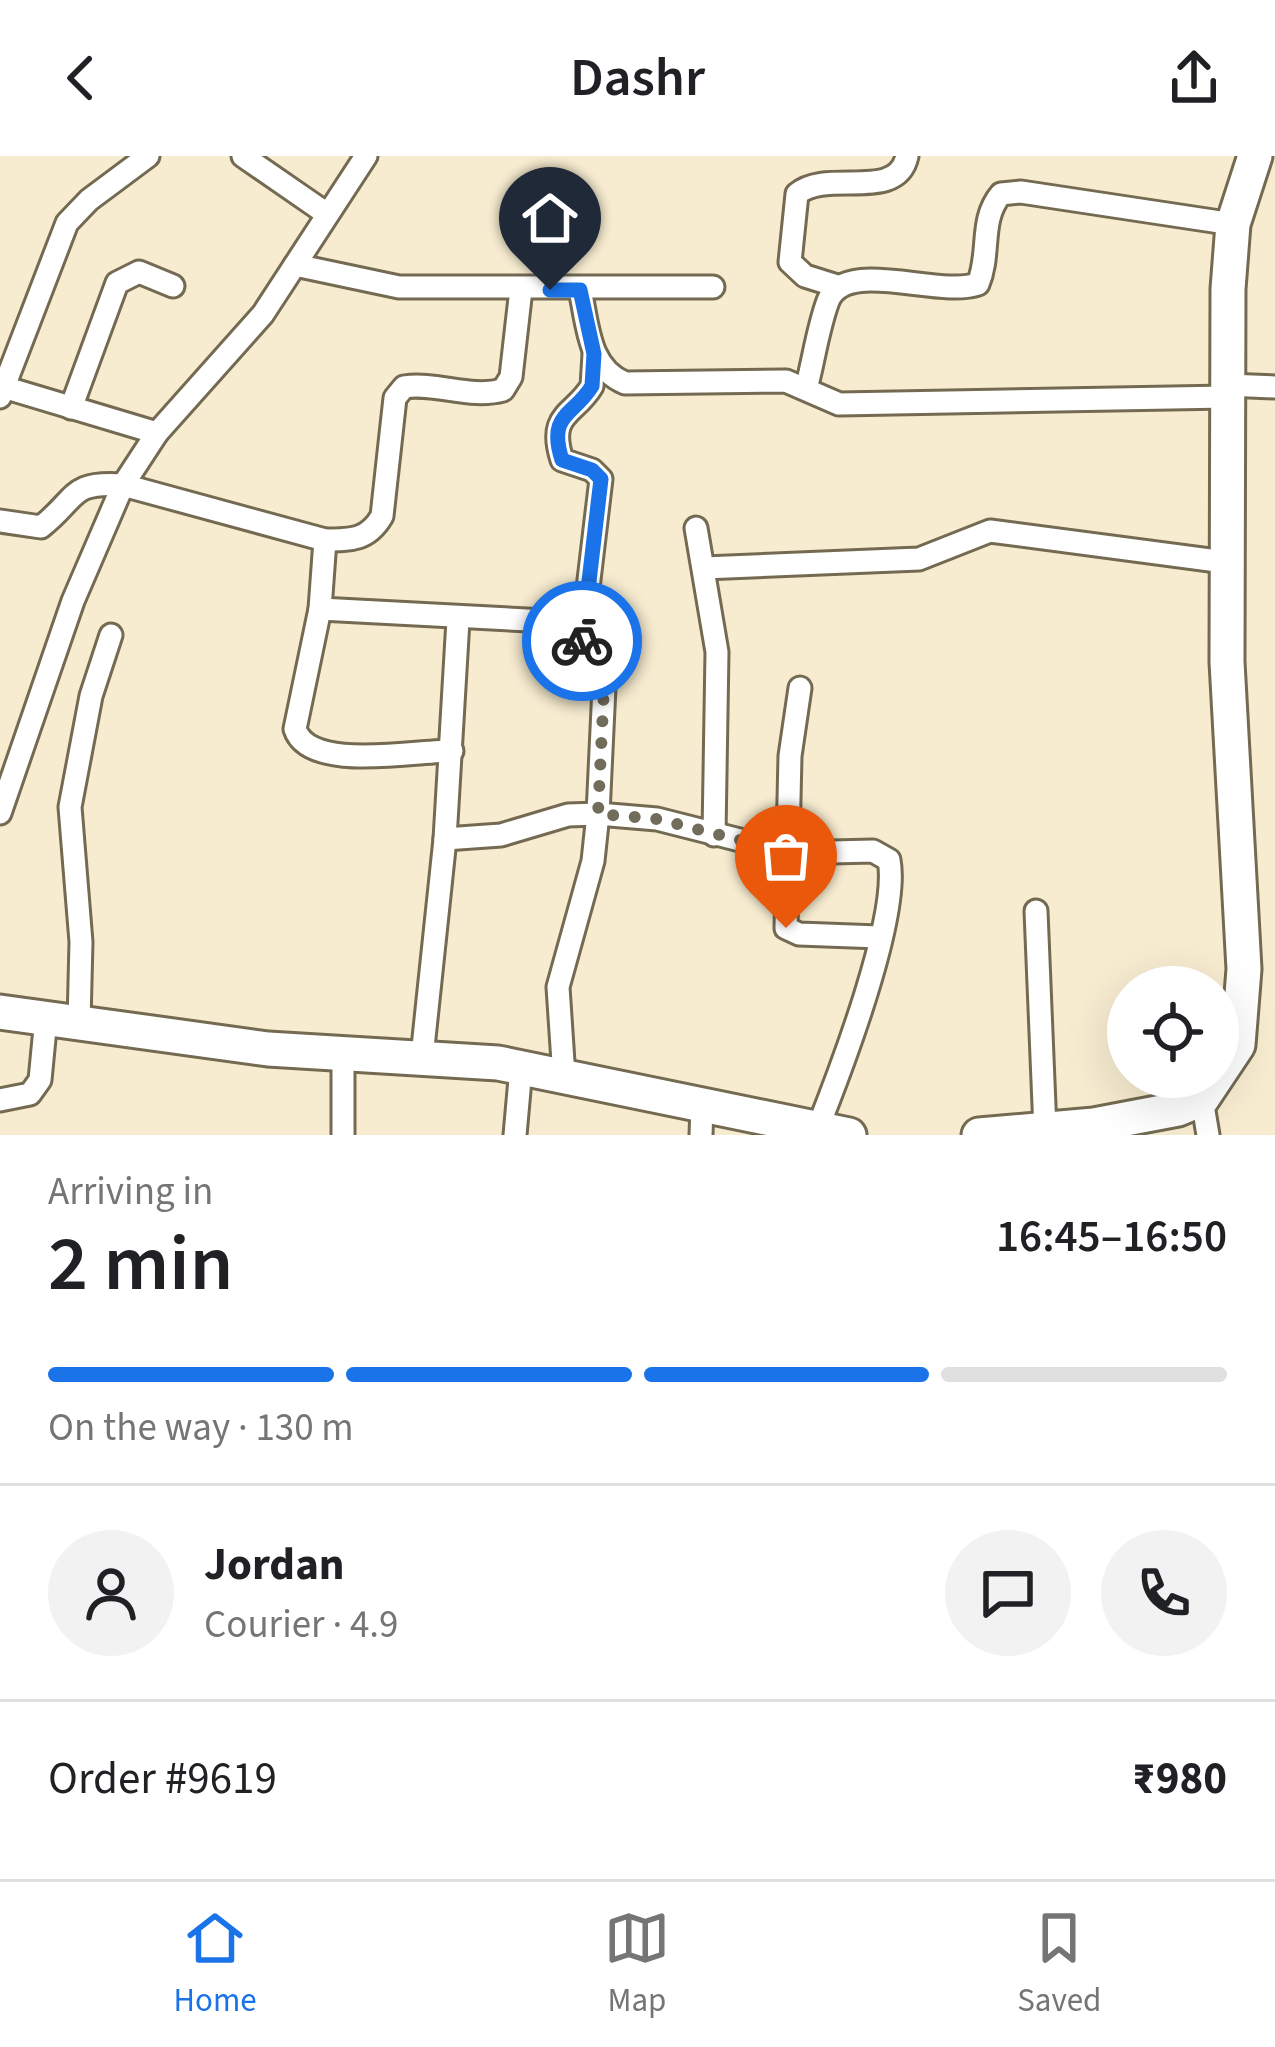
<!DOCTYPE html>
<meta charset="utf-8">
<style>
body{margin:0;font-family:"Source Sans 3",sans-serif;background:#f2f2f2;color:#202124;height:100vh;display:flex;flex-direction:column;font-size:45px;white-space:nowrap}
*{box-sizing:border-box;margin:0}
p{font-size:39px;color:#757577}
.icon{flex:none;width:66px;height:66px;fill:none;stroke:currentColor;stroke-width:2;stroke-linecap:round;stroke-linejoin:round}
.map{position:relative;height:979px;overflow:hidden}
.drawer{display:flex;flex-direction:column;background:#fff;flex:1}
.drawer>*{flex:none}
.buttons{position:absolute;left:1107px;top:810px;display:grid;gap:24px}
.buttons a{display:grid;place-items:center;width:132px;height:132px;border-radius:50%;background:#fff;box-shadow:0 12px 48px #0002;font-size:60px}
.pin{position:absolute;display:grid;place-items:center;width:102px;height:102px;color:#fff;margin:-123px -51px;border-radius:50% 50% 50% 0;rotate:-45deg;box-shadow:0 0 12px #0007}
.pin .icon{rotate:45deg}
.courier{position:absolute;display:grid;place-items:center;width:120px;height:120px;margin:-60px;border:9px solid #1a73e8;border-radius:50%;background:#fff;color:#222;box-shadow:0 3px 15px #0007}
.summary em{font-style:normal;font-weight:600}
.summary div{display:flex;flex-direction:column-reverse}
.summary{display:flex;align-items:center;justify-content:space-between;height:204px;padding:0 48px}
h1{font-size:78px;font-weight:600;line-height:90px}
.bar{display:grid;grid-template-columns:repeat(4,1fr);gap:18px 12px;align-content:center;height:144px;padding:0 48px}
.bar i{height:15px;border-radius:9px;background:#e0e0e0}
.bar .selected{background:#1a73e8}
.bar p{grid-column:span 4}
.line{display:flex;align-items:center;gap:30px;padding:0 48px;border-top:3px solid #e0e0e0}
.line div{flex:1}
.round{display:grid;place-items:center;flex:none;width:126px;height:126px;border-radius:63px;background:#f2f2f2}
header{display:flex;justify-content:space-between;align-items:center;height:156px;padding:0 48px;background:#fff;font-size:54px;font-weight:600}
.menu{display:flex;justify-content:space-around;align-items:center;height:168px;border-top:3px solid #e0e0e0;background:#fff;font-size:33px;color:#757577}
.menu a{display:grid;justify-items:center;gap:6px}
.menu .selected{color:#1a73e8}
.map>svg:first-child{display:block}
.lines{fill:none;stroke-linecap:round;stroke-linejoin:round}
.street-casing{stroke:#736a51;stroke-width:27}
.primary-casing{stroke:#736a51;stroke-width:39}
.street{stroke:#fff;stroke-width:21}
.primary{stroke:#fff;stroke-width:33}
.done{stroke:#726c5b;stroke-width:12;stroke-dasharray:0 21.6}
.route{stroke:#1a73e8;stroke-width:15}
</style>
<header><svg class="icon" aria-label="back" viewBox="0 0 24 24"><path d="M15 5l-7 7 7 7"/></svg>Dashr<svg class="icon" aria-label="share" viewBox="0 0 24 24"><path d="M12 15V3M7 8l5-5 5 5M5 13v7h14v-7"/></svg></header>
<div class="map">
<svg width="1275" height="979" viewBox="0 0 1275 979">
<rect width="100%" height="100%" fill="#f7ecd0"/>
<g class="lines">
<g class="street-casing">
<g id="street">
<path d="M 243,0 L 327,58"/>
<path d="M 295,109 L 399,131 L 713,131"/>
<path d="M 837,130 L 805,120 L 790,106 L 797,38 C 827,12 897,47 907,0"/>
<path d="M 580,134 C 588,169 588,212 625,227 L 786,225 L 839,248 L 1227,241"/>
<path d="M 807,229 C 814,202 818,172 828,145 C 845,101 938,142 978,128 C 991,97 979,64 1001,38 L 1021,36 L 1233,68"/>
<path d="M 1227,229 L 1275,231"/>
<path d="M 0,230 L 157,277"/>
<path d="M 0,241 L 67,67 L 89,44 L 148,0"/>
<path d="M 71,252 L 117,127 L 139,116 L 173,130"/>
<path d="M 0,365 L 41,371 C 78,342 69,325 123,329 L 325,384 C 352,384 368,384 382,360 L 395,242 L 404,231 C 437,226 470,243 503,234 L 511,221 L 521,133"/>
<path d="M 696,372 L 717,496 L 714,679"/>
<path d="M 325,384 L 320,453 L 295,573 C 309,616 413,595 452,595"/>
<path d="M 704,412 L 919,403 L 990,375 L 1225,406"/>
<path d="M 320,453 L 584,467"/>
<path d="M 800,532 L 790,600 L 786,772 L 799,778 L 879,781"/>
<path d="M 0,657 L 73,445 L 123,329 L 157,277 L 263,158 L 366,0"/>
<path d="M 445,683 L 501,679 L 568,659 L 598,658 L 657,663 L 791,697 L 873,695 L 889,704 C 900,760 840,916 817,974"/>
<path d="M 1036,755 L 1045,974"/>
<path d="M 79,866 L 81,786 L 70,651 L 91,540 L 111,479"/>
<path d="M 343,899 L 343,979"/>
<path d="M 422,901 L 445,683 L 458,464"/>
<path d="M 564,921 L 558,831 L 593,705 L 598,658 L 604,531 L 581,491 L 601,323 L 592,314 L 562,304 C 547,257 574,260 592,230 L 594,198"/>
<path d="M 1202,943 L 1208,979"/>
<path d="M 0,944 L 30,938 L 40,924 L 46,862"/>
<path d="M 515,979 L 521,912"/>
<path d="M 701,979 L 702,950"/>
</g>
</g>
<g class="primary-casing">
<g id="primary">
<path d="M 0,856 L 268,893 L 498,907 L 849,979"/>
<path d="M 979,979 L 1094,969 L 1178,953 L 1202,943 L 1238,889 L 1244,813 L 1227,506 L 1228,133 L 1233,68 L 1255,0"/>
</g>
</g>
<use href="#street" class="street"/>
<use href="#primary" class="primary"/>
</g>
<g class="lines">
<path class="done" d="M 582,485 L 586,505 L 604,531 L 598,658 L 657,663 L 791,697 L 782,756 L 786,772"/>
<path class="route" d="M 550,134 L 580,134 L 594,198 L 592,230 C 574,260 547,257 562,304 L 592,314 L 601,323 L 582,485"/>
</g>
</svg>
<div class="buttons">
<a><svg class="icon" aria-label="locate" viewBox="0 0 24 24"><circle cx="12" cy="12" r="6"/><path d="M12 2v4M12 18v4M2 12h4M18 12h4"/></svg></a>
</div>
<div class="pin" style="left:786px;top:772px;background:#ea580c"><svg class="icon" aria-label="bag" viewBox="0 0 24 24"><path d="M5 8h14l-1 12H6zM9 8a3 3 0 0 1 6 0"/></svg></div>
<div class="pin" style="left:550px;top:134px;background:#1f2937"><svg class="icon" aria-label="home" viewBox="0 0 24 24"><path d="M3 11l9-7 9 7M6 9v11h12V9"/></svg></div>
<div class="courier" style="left:582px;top:485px"><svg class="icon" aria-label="bike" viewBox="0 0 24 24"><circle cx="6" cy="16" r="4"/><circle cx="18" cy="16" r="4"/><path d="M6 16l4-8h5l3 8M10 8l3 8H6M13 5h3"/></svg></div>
</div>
<section class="drawer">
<div class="summary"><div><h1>2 min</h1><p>Arriving in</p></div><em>16:45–16:50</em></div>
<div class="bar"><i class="selected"></i><i class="selected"></i><i class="selected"></i><i></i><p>On the way · 130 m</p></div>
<div class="line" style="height:216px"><a class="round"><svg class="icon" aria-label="person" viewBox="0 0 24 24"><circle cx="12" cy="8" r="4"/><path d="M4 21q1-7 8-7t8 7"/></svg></a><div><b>Jordan</b><p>Courier · 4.9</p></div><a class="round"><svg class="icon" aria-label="chat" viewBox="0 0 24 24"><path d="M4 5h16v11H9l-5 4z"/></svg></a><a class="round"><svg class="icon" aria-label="phone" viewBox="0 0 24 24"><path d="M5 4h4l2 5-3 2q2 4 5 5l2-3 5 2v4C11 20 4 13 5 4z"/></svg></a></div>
<div class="line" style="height:156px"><div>Order #9619</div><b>₹980</b></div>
</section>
<nav class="menu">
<a class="selected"><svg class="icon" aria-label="home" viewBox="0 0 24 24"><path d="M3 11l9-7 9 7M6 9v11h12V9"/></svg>Home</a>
<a><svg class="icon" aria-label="map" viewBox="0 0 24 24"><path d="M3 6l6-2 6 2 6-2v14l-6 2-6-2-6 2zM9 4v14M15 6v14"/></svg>Map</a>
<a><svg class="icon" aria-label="saved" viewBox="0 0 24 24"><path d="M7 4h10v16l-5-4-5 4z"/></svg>Saved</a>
</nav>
